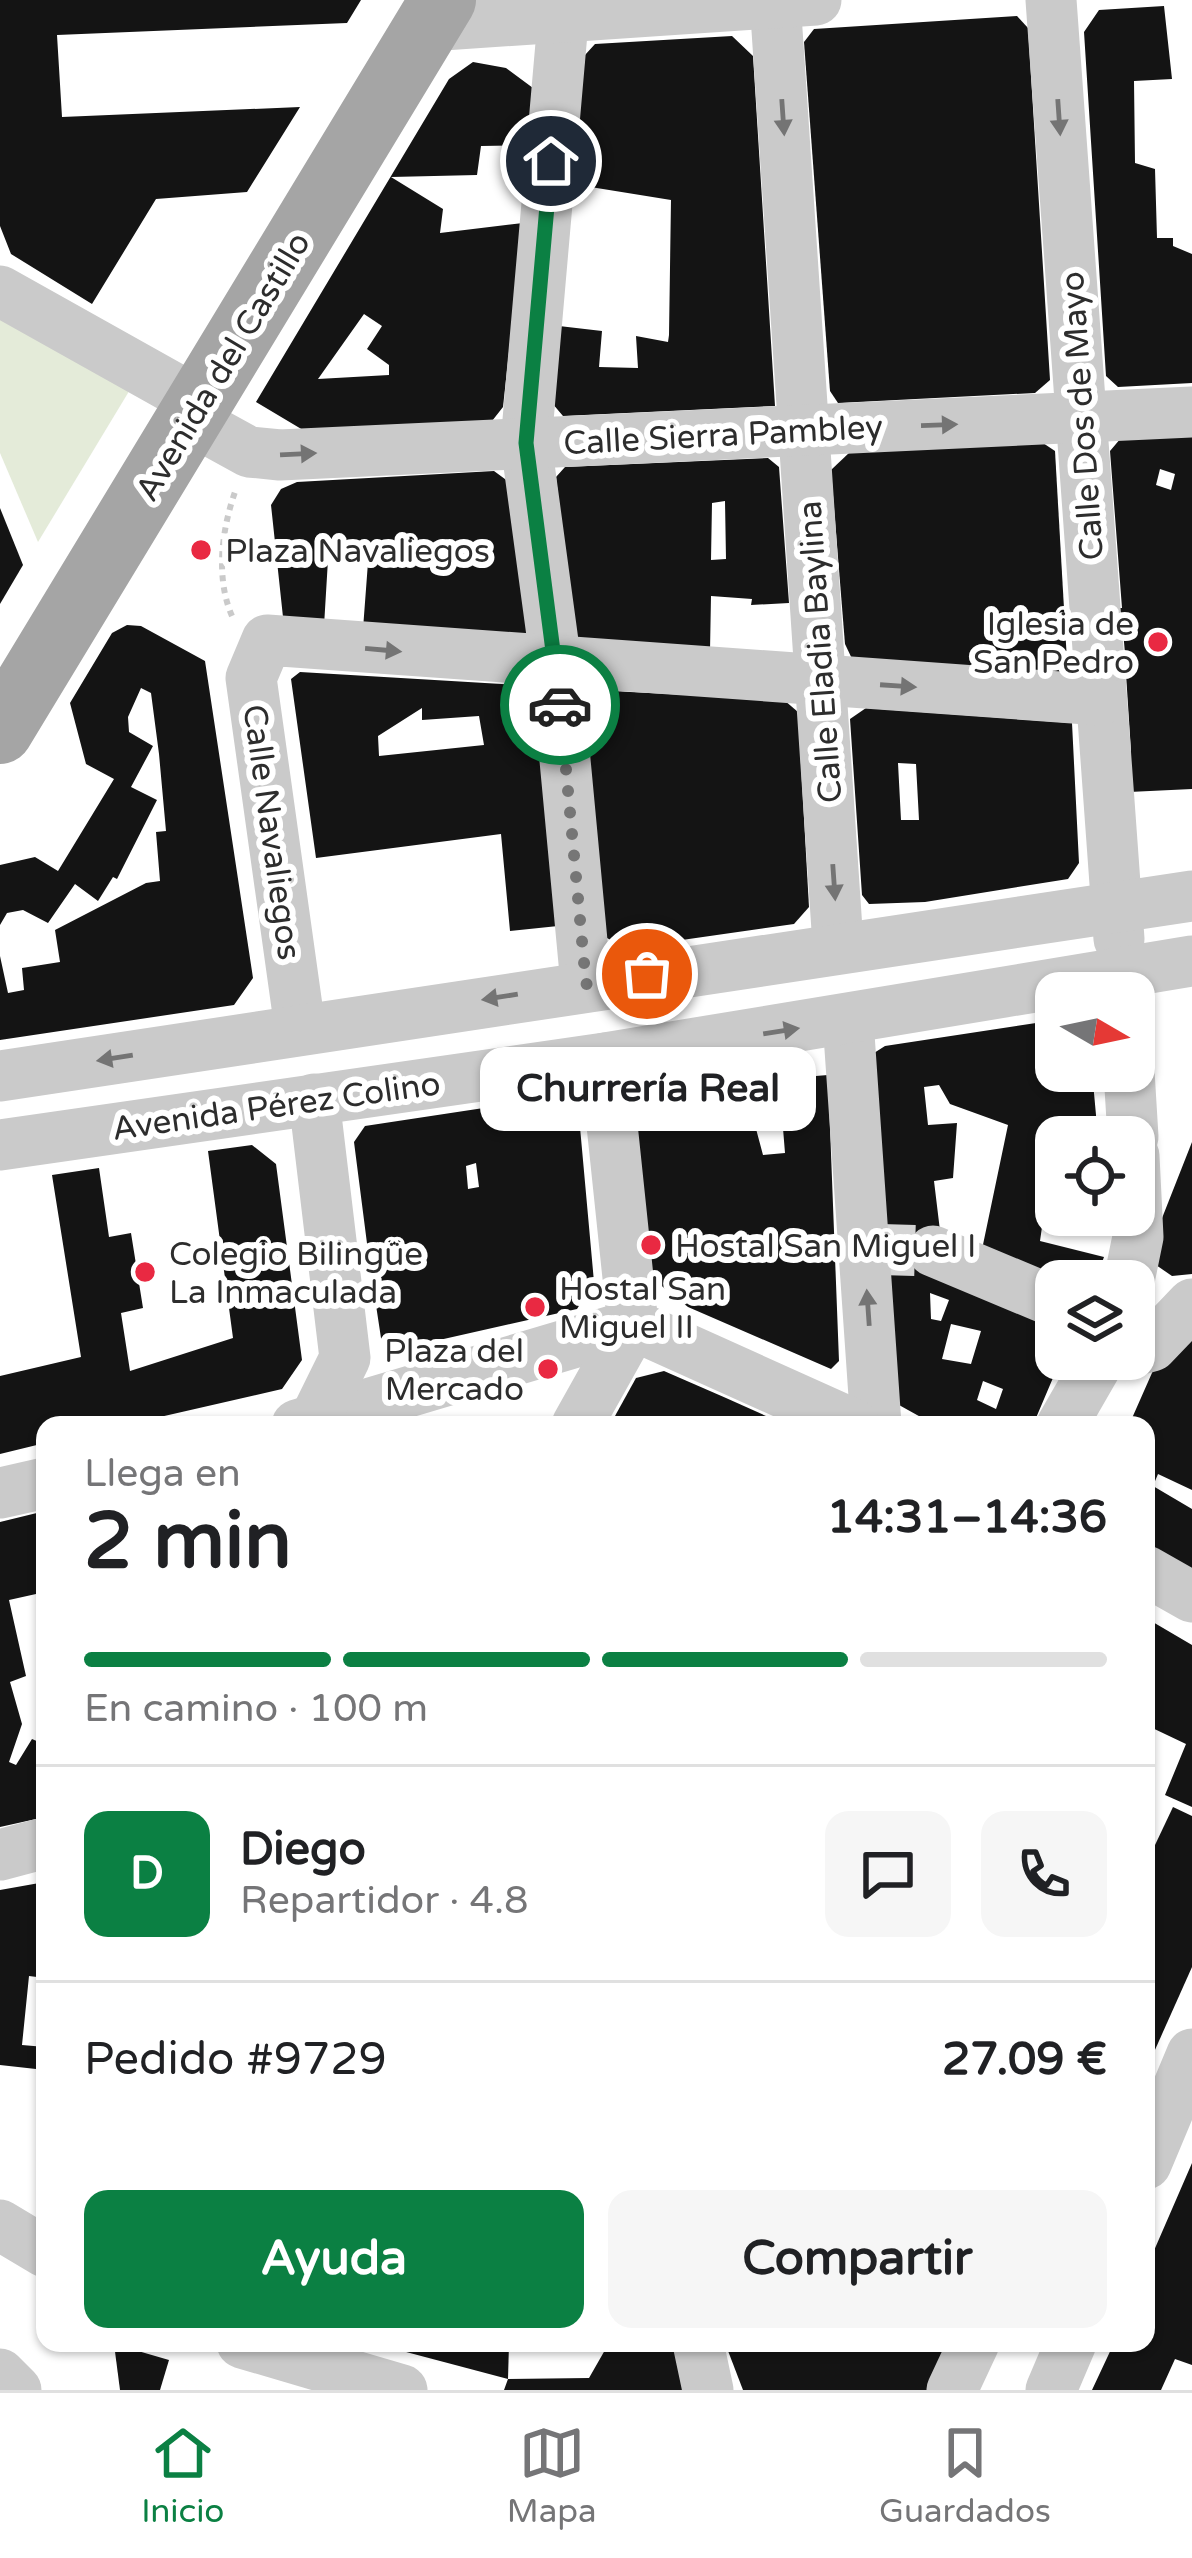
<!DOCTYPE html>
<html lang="es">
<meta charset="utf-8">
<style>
body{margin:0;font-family:"Varela Round",sans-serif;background:#f6f6f6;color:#202124;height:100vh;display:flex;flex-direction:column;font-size:45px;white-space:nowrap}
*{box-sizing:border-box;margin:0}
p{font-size:39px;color:#757577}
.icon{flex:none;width:66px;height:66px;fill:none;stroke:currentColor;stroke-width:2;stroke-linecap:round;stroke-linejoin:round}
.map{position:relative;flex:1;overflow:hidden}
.sheet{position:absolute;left:36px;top:1416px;width:1119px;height:936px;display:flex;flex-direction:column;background:#fff;border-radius:24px;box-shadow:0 3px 9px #0004}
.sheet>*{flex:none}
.needle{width:78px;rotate:99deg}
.buttons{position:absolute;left:1035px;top:972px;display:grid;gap:24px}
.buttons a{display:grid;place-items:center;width:120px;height:120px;border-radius:24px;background:#fff;box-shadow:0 3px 9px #0004;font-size:60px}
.pin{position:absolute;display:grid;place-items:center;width:102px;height:102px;color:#fff;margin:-51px;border:6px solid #fff;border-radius:50%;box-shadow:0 3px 12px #0007}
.courier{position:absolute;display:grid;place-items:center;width:120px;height:120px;margin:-60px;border:9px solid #0b8043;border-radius:50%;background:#fff;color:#222;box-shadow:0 3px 15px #0007}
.bubble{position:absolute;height:84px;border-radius:24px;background:#fff;box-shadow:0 3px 9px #0004;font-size:39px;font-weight:800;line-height:84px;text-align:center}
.headline em{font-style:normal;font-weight:800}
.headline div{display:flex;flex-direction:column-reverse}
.headline{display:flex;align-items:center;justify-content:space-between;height:204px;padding:0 48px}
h1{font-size:78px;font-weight:800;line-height:90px}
.bar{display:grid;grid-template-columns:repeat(4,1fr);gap:18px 12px;align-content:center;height:144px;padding:0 48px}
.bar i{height:15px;border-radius:9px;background:#e0e0e0}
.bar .on{background:#0b8043}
.bar p{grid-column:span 4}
.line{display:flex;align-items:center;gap:30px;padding:0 48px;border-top:3px solid #e0e0e0}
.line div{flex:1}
.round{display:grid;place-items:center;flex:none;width:126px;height:126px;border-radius:24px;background:#f6f6f6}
.primary-button{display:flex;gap:24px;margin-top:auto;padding:24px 48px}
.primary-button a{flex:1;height:138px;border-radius:24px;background:#0b8043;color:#fff;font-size:48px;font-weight:800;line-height:138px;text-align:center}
.primary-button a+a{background:#f6f6f6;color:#202124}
.menu{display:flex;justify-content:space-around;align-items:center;height:168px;border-top:3px solid #e0e0e0;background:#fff;font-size:33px;color:#757577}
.menu a{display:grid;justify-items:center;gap:6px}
.menu .on{color:#0b8043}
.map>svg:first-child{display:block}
.green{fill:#e4ebd9}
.building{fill:#141414;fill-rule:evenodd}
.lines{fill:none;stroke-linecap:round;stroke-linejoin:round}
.minor-tunnel{stroke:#d5d5d5;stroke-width:51;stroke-dasharray:51 26;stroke-linecap:butt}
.path{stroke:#cacaca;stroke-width:6;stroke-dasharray:6 6;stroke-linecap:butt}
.minor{stroke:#cacaca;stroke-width:51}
.major{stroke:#a5a5a5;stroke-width:66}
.oneway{fill:#747474}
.done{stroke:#767676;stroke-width:12;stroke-dasharray:0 21.6}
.route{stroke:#0b8043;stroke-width:15}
.poi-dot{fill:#e92942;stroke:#fff;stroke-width:4.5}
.labels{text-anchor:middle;stroke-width:12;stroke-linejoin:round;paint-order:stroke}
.street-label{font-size:33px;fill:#2d2d2d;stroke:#fff}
.poi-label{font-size:33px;fill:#2d2d2d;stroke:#fff;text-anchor:start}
</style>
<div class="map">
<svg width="1192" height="2390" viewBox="0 0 1192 2390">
<rect width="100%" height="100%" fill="#fff"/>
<path class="green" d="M 0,319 L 131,388 L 38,542 L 0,453 Z"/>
<g class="building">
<path d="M 0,0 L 361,0 L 347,23 L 57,35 L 62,117 L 300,107 L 247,192 L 156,199 L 92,304 L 11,254 L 0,226 Z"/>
<path d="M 1164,6 L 1172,79 L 1134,81 L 1135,163 L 1155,169 L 1157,238 L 1173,238 L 1173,246 L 1192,254 L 1192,383 L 1118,387 L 1106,376 L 1084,32 L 1099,10 Z"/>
<path d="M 1017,16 L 1028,28 L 1050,380 L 1035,393 L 838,403 L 830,391 L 804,42 L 814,29 Z"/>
<path d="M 732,36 L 753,56 L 775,406 L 563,416 L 552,403 L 559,326 L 602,331 L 599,367 L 638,368 L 636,336 L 668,342 L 669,335 L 671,200 L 572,184 L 585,55 L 595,44 Z"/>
<path d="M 473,62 L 506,68 L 533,88 L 531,145 L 481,146 L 477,175 L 391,177 L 443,209 L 440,233 L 523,223 L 503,407 L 492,421 L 308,433 L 256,402 L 449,79 ZM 364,314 L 382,326 L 367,349 L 389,365 L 389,375 L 318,379 Z"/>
<path d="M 1192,435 L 1192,789 L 1129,792 L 1126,751 L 1131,751 L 1126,674 L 1120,674 L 1120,665 L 1126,665 L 1122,619 L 1117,618 L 1117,608 L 1122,608 L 1110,451 L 1121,438 ZM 1160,469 L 1175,474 L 1171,490 L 1156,485 Z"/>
<path d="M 1043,443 L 1055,451 L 1067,661 L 1058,675 L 854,663 L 845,644 L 831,470 L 850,452 Z"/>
<path d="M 768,458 L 779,467 L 789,603 L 751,605 L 752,599 L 711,596 L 710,651 L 585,643 L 573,635 L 556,477 L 565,467 ZM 725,501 L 726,559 L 711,560 L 712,503 Z"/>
<path d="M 494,471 L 509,482 L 527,632 L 521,637 L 363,629 L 369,549 L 329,543 L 324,626 L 283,617 L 271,505 L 281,489 L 297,482 Z"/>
<path d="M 0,508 L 23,565 L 0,604 Z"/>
<path d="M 127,625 L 141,626 L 205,661 L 253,978 L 234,1005 L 0,1040 L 0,956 L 8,993 L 24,990 L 22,968 L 60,962 L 55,930 L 146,883 L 160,881 L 156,832 L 166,831 L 159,754 L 151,693 L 141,688 L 128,717 L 129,732 L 153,746 L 131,787 L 157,800 L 117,879 L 113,877 L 98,901 L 75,884 L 48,923 L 23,910 L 7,913 L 0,925 L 0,865 L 35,857 L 58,871 L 114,779 L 86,764 L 70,703 L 112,633 Z"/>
<path d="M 300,672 L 519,685 L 534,698 L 558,926 L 510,931 L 501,834 L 316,858 L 291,679 ZM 422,708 L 422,720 L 479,716 L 484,745 L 379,756 L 378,736 Z"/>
<path d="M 592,690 L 784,700 L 798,712 L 809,907 L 794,924 L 626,948 L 605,937 L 581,704 Z"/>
<path d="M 866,708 L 1072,723 L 1079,863 L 1068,879 L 925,902 L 869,904 L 862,895 L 850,719 ZM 898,763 L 916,764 L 919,820 L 901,820 Z"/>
<path d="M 1056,1020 L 1056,1071 L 1092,1071 L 1098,1137 L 1056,1137 L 1056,1215 L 1103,1215 L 1103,1225 L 1043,1220 L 1040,1241 L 1104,1257 L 1095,1281 L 1056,1281 L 980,1259 L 1008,1125 L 950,1104 L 939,1085 L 924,1087 L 928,1125 L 957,1123 L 953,1178 L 934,1181 L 941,1239 L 1056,1316 L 1056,1359 L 1061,1359 L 1033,1425 L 935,1425 L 899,1405 L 874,1053 L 885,1046 ZM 930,1293 L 949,1300 L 941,1321 L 931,1319 ZM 951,1324 L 981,1331 L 971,1364 L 942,1359 ZM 983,1381 L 1003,1389 L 996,1409 L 977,1400 Z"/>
<path d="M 740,1069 L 763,1155 L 785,1153 L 779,1079 L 828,1075 L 839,1361 L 831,1369 L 688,1307 L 643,1271 L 622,1109 L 642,1084 Z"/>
<path d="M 577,1094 L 594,1282 L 577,1309 L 395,1350 L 381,1338 L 369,1259 L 354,1142 L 365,1126 ZM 476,1163 L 479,1187 L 468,1189 L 466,1166 Z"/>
<path d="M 1192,1142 L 1192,1274 L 1172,1276 L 1156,1265 L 1153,1241 Z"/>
<path d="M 252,1145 L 276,1164 L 302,1360 L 282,1389 L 125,1425 L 45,1425 L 45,1443 L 0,1454 L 0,1376 L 81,1357 L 52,1175 L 99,1168 L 109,1237 L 131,1233 L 143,1308 L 121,1313 L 130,1371 L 233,1338 L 208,1151 Z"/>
<path d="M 1192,1323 L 1192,1490 L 1158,1474 L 1153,1486 L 1192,1509 L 1192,1575 L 1146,1558 L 1146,1425 L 1129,1425 L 1159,1357 Z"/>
<path d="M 664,1371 L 726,1398 L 786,1425 L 610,1425 L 636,1378 Z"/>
<path d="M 45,1511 L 45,1592 L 9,1600 L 26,1676 L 10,1682 L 22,1724 L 9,1762 L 16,1765 L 32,1739 L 39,1742 L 45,1735 L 45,1817 L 0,1827 L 0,1522 Z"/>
<path d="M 1146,1618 L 1192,1645 L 1192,1807 L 1165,1795 L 1186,1744 L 1146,1725 Z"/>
<path d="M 1173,1807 L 1192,1816 L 1192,1967 L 1146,2070 L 1146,1864 Z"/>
<path d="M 45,1882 L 45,1978 L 29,1976 L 22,2045 L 45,2047 L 45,2070 L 0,2065 L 0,1890 Z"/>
<path d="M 1192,2163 L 1192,2365 L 1175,2359 L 1161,2390 L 1092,2390 L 1114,2343 L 1146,2343 L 1146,2269 Z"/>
<path d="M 376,2343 L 509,2343 L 508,2379 L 376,2344 Z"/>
<path d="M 609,2343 L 676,2343 L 692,2390 L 504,2390 L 508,2379 L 589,2378 Z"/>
<path d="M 725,2343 L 962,2343 L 940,2390 L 743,2390 Z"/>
<path d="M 114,2344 L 169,2360 L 160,2390 L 120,2390 Z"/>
</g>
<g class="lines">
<path class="minor-tunnel" d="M 864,1249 L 933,1251"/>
<path class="path" d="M 232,616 C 215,577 222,528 236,489"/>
<g class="minor">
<path d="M 775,0 L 838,945"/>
<path d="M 1051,0 L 1119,939"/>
<path d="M 563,21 L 526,443 L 556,664 L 586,984"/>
<path d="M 428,26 L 816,0"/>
<path d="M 0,291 L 200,403"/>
<path d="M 189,419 L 249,452 L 280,455 L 1192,412"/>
<path d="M 848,1020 L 876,1425"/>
<path d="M 300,1028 L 251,678 L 267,640 L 1101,700"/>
<path d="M 605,1058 L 633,1325"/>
<path d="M 1129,1071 L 1133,1137"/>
<path d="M 0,1076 L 1192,896"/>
<path d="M 0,1145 L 605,1058 L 1192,961"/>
<path d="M 933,1251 L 1055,1302"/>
<path d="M 1129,1281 L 1138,1237 L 1134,1156"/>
<path d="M 1134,1351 L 1152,1346 L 1192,1304"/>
<path d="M 297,1425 L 633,1325 L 855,1425"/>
<path d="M 312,1425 L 345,1358 L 314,1099"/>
<path d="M 577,1425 L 633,1325"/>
<path d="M 1062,1425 L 1100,1359"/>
<path d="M 0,1493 L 45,1483"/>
<path d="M 1146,1571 L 1192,1597"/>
<path d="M 0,1855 L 45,1843"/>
<path d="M 1146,2164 L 1192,2054"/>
<path d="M 0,2225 L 45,2252"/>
<path d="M 242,2343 L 402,2390"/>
<path d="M 698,2343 L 708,2390"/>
<path d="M 0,2374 L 16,2390"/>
<path d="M 952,2390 L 974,2343"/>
<path d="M 1051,2390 L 1071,2343"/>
</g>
<path class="major" d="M 0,731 L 443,0"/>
</g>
<defs><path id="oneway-solid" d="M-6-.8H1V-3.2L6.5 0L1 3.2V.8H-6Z" transform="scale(3)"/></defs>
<g class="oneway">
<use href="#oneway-solid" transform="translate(783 117) rotate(86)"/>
<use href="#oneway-solid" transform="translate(1059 117) rotate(86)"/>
<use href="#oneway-solid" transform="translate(939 425) rotate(-2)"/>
<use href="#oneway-solid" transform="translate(298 454) rotate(-3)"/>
<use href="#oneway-solid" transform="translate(383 650) rotate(5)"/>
<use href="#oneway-solid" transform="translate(898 686) rotate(4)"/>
<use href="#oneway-solid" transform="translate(834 882) rotate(86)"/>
<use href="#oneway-solid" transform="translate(500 997) rotate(171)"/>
<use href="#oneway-solid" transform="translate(781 1031) rotate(-9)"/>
<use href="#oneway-solid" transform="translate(115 1058) rotate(171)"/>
<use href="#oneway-solid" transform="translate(868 1308) rotate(-94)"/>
</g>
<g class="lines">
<path class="done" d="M 560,705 L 586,984 L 647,974"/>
<path class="route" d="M 551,161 L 526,443 L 560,705"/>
</g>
<g class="poi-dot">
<circle cx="201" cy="550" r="12"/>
<circle cx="1158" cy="642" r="12"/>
<circle cx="651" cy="1245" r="12"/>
<circle cx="145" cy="1272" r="12"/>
<circle cx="535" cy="1307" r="12"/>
<circle cx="548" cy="1369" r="12"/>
</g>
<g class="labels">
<g class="street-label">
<text transform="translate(222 366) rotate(-59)" y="12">Avenida del Castillo</text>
<text transform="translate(1081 416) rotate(-94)" y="12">Calle Dos de Mayo</text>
<text transform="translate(723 434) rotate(-3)" y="12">Calle Sierra Pambley</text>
<text transform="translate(819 652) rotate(-94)" y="12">Calle Eladia Baylina</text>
<text transform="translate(273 832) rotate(82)" y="12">Calle Navaliegos</text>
<text transform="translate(276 1105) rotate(-8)" y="12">Avenida Pérez Colino</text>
</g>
<g class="poi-label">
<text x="225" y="562">Plaza Navaliegos</text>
<text x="1134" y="635" text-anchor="end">Iglesia de<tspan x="1134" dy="38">San Pedro</tspan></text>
<text x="675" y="1257">Hostal San Miguel I</text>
<text x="169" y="1265">Colegio Bilingüe<tspan x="169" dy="38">La Inmaculada</tspan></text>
<text x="559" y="1300">Hostal San<tspan x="559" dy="38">Miguel II</tspan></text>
<text x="524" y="1362" text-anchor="end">Plaza del<tspan x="524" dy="38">Mercado</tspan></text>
</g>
</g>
</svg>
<div class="buttons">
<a><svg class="needle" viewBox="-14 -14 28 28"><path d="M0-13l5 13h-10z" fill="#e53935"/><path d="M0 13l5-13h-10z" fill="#757577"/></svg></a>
<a><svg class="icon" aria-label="locate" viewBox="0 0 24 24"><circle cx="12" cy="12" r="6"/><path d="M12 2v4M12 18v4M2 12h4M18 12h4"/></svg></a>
<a><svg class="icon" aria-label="layers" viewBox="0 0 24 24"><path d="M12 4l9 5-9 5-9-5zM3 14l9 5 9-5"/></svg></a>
</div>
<div class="pin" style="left:647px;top:974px;background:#ea580c"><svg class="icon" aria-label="bag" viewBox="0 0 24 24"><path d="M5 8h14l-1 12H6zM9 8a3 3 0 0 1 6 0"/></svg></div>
<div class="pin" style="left:551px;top:161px;background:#1f2937"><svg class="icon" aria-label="home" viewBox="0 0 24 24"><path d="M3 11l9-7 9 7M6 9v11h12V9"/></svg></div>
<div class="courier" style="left:560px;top:705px"><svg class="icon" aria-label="car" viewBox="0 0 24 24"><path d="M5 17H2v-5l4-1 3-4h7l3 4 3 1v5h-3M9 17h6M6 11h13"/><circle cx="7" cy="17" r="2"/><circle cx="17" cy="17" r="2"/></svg></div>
<div class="bubble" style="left:480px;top:1047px;width:336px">Churrería Real</div>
<section class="sheet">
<div class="headline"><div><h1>2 min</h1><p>Llega en</p></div><em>14:31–14:36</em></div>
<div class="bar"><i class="on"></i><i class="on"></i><i class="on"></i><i></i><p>En camino · 100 m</p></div>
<div class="line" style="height:216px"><b class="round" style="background:#0b8043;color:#fff">D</b><div><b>Diego</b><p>Repartidor · 4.8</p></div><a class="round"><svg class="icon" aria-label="chat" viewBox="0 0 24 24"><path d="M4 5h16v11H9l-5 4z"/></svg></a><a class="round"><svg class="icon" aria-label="phone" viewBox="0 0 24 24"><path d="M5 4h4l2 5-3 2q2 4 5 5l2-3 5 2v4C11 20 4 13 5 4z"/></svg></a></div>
<div class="line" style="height:156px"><div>Pedido #9729</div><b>27.09 €</b></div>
<div class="primary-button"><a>Ayuda</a><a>Compartir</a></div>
</section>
</div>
<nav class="menu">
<a class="on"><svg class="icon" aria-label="home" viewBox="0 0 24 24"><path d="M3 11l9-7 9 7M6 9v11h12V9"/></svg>Inicio</a>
<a><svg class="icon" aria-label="map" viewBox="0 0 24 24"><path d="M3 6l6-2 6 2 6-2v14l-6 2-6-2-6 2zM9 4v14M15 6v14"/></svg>Mapa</a>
<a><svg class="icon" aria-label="saved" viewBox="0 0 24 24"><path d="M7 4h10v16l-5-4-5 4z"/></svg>Guardados</a>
</nav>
